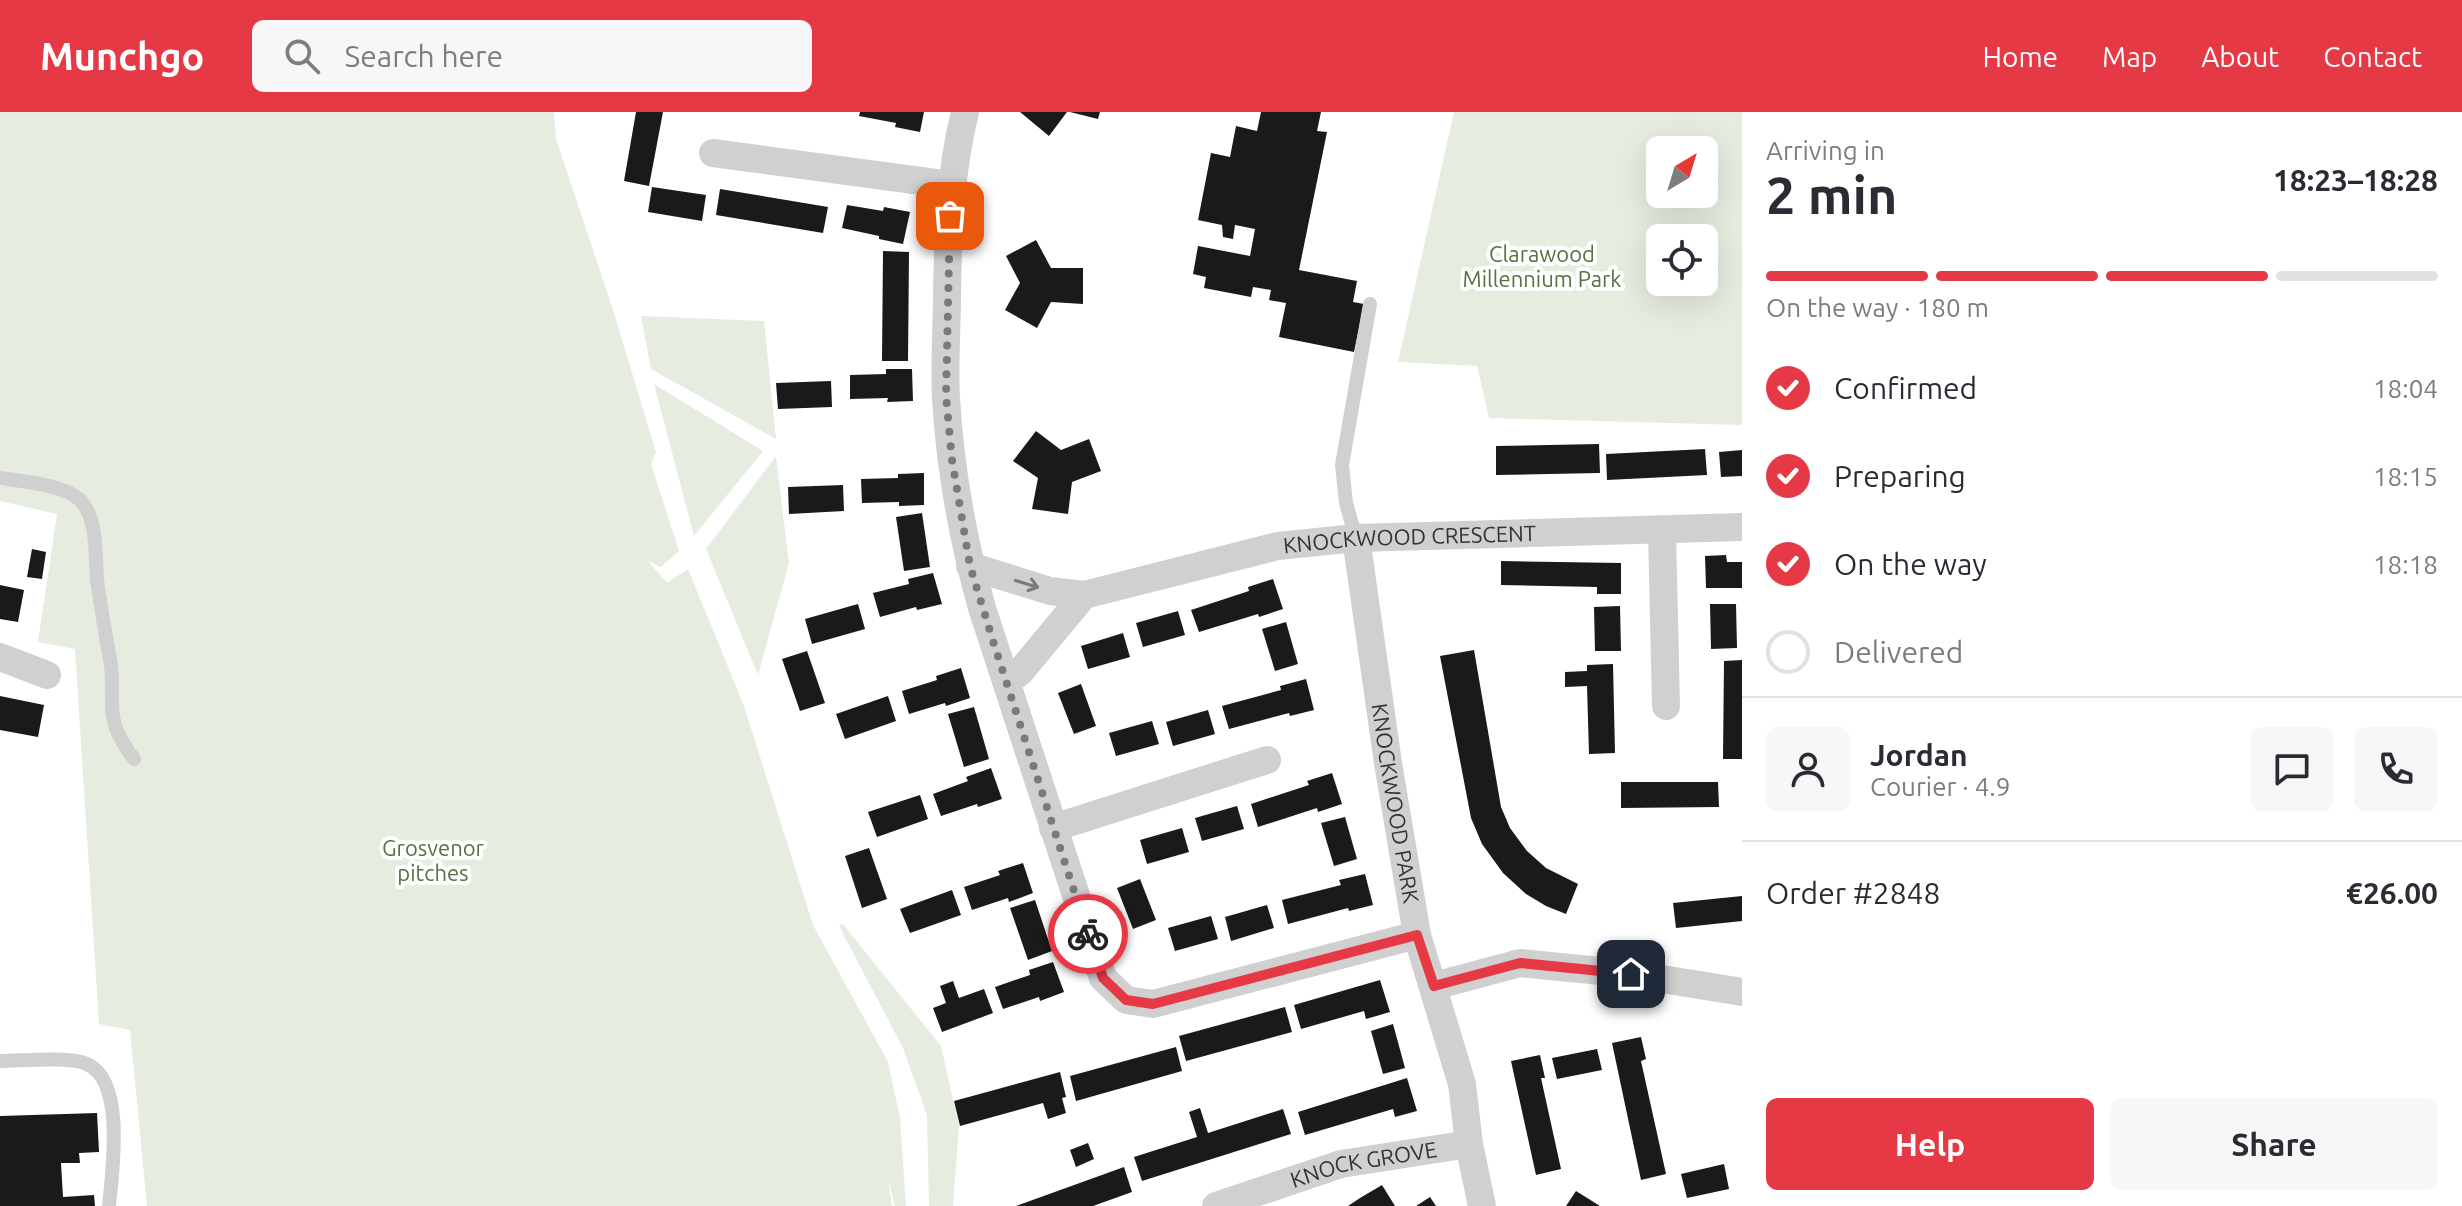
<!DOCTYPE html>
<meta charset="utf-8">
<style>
body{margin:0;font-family:Ubuntu,sans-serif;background:#f7f7f7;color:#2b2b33;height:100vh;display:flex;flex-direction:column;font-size:30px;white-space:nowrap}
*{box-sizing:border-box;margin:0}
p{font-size:26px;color:#7c7c81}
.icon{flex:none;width:44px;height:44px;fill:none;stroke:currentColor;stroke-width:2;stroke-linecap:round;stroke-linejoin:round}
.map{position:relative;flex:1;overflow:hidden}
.drawer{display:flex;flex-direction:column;background:#fff;width:720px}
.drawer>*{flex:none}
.needle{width:52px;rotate:38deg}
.tools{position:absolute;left:1646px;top:24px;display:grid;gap:16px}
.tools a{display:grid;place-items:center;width:72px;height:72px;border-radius:12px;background:#fff;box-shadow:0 8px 32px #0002;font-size:40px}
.pin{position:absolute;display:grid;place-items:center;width:68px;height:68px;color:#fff;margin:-34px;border-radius:16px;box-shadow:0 4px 12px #0006}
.courier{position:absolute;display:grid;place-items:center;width:80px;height:80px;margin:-40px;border:6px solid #e63946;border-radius:50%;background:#fff;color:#222;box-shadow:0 2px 10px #0007}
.summary em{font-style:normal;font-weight:600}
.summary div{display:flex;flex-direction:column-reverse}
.summary{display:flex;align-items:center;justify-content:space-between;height:136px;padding:0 24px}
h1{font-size:52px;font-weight:600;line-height:60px}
.bar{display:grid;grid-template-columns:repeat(4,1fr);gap:12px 8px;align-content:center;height:96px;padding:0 24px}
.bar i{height:10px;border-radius:6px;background:#e1e1e2}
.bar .active{background:#e63946}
.bar p{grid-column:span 4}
.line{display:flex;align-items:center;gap:20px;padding:0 24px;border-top:2px solid #e1e1e2}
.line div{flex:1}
.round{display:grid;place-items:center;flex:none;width:84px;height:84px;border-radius:12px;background:#f7f7f7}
ol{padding:0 24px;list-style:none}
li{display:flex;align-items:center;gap:24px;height:88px}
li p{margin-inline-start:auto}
li .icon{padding:8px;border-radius:50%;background:#e63946;color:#fff;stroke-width:4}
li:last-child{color:#7c7c81}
li i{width:44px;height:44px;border:4px solid #e1e1e2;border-radius:50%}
.primary-button{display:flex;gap:16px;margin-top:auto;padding:16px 24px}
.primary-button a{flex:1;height:92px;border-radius:12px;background:#e63946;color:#fff;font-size:32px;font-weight:600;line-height:92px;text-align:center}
.primary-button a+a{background:#f7f7f7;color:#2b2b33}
header{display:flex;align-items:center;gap:48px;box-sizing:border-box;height:112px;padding:0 40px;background:#e63946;color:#fff}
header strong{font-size:38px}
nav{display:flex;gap:44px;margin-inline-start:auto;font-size:28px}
.search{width:560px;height:72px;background:#f7f7f7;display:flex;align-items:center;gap:20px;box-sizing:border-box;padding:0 28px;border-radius:12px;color:#7c7c81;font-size:30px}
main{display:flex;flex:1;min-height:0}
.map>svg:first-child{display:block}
.green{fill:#e6ecdf;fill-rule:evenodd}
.building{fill:#1a1a1a}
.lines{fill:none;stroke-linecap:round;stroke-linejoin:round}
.service{stroke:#d0d0d0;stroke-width:14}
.minor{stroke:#d0d0d0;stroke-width:28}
.oneway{stroke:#7a7a7a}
.done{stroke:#7a7a7a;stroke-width:8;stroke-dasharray:0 14.4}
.route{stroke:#e63946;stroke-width:10}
.labels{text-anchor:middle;stroke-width:8;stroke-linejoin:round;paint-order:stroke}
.park-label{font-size:22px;fill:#56703f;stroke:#fff}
.street-label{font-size:22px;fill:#333;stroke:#fff}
</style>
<header>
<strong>Munchgo</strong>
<div class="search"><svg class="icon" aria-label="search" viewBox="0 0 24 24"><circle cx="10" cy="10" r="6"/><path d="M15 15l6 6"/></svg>Search here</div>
<nav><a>Home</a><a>Map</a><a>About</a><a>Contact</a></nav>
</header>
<main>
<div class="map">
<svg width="1742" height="1094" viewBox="0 0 1742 1094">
<rect width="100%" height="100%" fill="#fff"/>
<g class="green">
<path d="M 0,0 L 554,0 L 556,27 L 613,198 L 656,340 L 651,352 L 679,439 L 661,455 L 648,449 L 667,471 L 688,457 L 744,594 L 813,813 L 888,950 L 900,1006 L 906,1094 L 895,1094 L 888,1068 L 892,1094 L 147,1094 L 130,918 L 99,912 L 75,537 L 38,530 L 57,402 L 0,389 Z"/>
<path d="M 1454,0 L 1742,0 L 1742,313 L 1489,306 L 1477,254 L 1398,250 ZM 1660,38 L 1704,38 L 1704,82 L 1660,82 ZM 1660,126 L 1704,126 L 1704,170 L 1660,170 Z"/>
<path d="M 641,204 L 764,209 L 776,327 L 651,257 Z"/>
<path d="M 654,272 L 763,339 L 694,424 Z"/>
<path d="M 776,344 L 789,451 L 758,563 L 706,437 Z"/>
<path d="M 842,811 L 941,934 L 959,1014 L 953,1094 L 929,1094 L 927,1003 L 903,936 L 839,814 Z"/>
</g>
<g class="building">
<path d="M 636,0 L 663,0 L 649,74 L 624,69 Z"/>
<path d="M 860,0 L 924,0 L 920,20 L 895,15 L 896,11 L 859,4 Z"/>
<path d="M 1020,0 L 1067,0 L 1049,24 Z"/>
<path d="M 1070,0 L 1100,0 L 1098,7 Z"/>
<path d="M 1261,0 L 1321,0 L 1317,19 L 1327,20 L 1299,158 L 1357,169 L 1353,190 L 1364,192 L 1354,240 L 1279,225 L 1286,191 L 1269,188 L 1271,178 L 1253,175 L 1251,185 L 1204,176 L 1206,165 L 1193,162 L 1198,134 L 1250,144 L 1255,117 L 1235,113 L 1233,127 L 1223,125 L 1222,113 L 1198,108 L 1211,41 L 1230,45 L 1236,14 L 1257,19 Z"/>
<path d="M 652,75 L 706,83 L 702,109 L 648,100 Z"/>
<path d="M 720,77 L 828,95 L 823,121 L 716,103 Z"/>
<path d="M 847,93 L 883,99 L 884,95 L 910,100 L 903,132 L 879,127 L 879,124 L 842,116 Z"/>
<path d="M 1036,128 L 1051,156 L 1083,156 L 1083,192 L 1051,190 L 1037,216 L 1005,198 L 1020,171 L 1006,144 Z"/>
<path d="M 883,139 L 909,140 L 908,249 L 882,249 Z"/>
<path d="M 886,257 L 912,257 L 913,289 L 887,290 L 888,286 L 850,287 L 850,263 L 886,262 Z"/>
<path d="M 831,269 L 832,295 L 778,297 L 776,271 Z"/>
<path d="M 1036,319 L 1061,338 L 1089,327 L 1101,359 L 1072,370 L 1068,402 L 1032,397 L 1038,366 L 1013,349 Z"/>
<path d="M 1599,332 L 1600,361 L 1496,363 L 1496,334 Z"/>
<path d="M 1705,337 L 1707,363 L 1607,368 L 1606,342 Z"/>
<path d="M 1742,338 L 1742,364 L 1721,365 L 1719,340 Z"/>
<path d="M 924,361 L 924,393 L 899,394 L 899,390 L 862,391 L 861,367 L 898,366 L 898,362 Z"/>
<path d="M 843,373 L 844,399 L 789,402 L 788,375 Z"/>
<path d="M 922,401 L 930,455 L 904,459 L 896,405 Z"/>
<path d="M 32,437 L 46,440 L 42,467 L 27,465 Z"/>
<path d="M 1726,443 L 1727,450 L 1742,450 L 1742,476 L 1706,476 L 1705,444 Z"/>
<path d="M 1501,449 L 1621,451 L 1621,482 L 1597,482 L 1597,475 L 1501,473 Z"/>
<path d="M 933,461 L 942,492 L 917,498 L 916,495 L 880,505 L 873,481 L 909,472 L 908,467 Z"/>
<path d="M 1273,467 L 1283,497 L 1259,505 L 1258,502 L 1199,520 L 1191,498 L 1249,479 L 1248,475 Z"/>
<path d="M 0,473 L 24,478 L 18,510 L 0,507 Z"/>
<path d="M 858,492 L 865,517 L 812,532 L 805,507 Z"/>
<path d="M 1710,492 L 1736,492 L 1737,536 L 1711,537 Z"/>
<path d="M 1620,494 L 1621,539 L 1595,539 L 1594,495 Z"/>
<path d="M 1178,499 L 1185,523 L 1143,535 L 1136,511 Z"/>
<path d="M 1286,510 L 1298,552 L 1275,559 L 1262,517 Z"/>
<path d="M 1123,521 L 1130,545 L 1088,557 L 1081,534 Z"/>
<path d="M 1474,538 L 1501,695 L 1510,716 L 1527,739 L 1546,756 L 1578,772 L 1566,802 L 1546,794 L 1526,782 L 1503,761 L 1482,732 L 1471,706 L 1440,544 Z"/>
<path d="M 807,539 L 825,591 L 800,599 L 782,547 Z"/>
<path d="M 1742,548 L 1742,647 L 1723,647 L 1724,549 Z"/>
<path d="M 1613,552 L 1615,641 L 1589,642 L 1587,574 L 1565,575 L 1565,560 L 1587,559 L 1587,553 Z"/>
<path d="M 961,556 L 970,586 L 946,594 L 945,591 L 909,602 L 902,579 L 937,568 L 936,564 Z"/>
<path d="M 1306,567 L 1314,598 L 1290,604 L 1289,601 L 1229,617 L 1222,594 L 1281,578 L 1280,574 Z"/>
<path d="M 1081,572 L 1096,614 L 1074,622 L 1058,581 Z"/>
<path d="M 0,584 L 44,593 L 38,625 L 0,618 Z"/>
<path d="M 888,584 L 896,609 L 845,627 L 836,602 Z"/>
<path d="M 974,595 L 989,647 L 964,655 L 948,602 Z"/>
<path d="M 1208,598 L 1215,622 L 1173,634 L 1166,610 Z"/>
<path d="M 1152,609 L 1159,632 L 1116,644 L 1109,621 Z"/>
<path d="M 991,656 L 1002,687 L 978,695 L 977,692 L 941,704 L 933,682 L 968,669 L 966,665 Z"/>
<path d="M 1332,661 L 1342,692 L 1318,700 L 1317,696 L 1258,715 L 1251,692 L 1309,673 L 1307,669 Z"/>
<path d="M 1621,670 L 1718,670 L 1719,695 L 1621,696 Z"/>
<path d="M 920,683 L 928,707 L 877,725 L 868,700 Z"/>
<path d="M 1237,694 L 1244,717 L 1202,729 L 1195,706 Z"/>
<path d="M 1345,705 L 1357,747 L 1334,754 L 1321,711 Z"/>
<path d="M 1182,716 L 1189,740 L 1147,752 L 1140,728 Z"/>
<path d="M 869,736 L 887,787 L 862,796 L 845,744 Z"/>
<path d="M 1023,751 L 1033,781 L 1009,790 L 1008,786 L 972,798 L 964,775 L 1000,763 L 998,759 Z"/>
<path d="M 1365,762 L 1373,793 L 1349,799 L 1348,796 L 1288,812 L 1282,788 L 1341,773 L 1339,768 Z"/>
<path d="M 1140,767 L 1156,808 L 1133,817 L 1117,776 Z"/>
<path d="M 952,778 L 961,803 L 910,821 L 900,797 Z"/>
<path d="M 1742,784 L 1742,809 L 1676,816 L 1673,791 Z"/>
<path d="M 1035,788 L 1052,839 L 1028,848 L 1010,796 Z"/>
<path d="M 1267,793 L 1274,816 L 1231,829 L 1225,805 Z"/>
<path d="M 1211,804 L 1218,827 L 1175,839 L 1168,816 Z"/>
<path d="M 1053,850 L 1064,880 L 1040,889 L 1039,885 L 1003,897 L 995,875 L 1030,863 L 1029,858 Z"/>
<path d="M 1380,868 L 1390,900 L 1366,907 L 1364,899 L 1301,917 L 1294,893 Z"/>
<path d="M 953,869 L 959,886 L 984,877 L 993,901 L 942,920 L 933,896 L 946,891 L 940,874 Z"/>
<path d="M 1285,895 L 1292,920 L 1186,949 L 1179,924 Z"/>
<path d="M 1393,912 L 1405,956 L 1383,962 L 1371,919 Z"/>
<path d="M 1641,925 L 1646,947 L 1641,949 L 1666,1062 L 1641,1068 L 1612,931 Z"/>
<path d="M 1176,935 L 1182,959 L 1076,989 L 1070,964 Z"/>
<path d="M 1597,937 L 1602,958 L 1557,967 L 1552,946 Z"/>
<path d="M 1540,943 L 1545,966 L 1541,966 L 1561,1057 L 1536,1063 L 1511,949 Z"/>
<path d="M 1060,960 L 1066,985 L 1062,986 L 1066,1001 L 1048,1007 L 1043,991 L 960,1014 L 954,989 Z"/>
<path d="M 1407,966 L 1417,999 L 1395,1005 L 1393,997 L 1305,1023 L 1298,1000 Z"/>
<path d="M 1200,996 L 1208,1021 L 1283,997 L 1291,1022 L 1142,1069 L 1134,1045 L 1197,1025 L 1189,1000 Z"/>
<path d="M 97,1001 L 99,1040 L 79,1041 L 80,1051 L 61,1051 L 63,1085 L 94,1083 L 95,1094 L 0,1094 L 0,1004 Z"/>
<path d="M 1088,1031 L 1094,1047 L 1076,1055 L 1070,1038 Z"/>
<path d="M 1724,1052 L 1729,1077 L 1687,1086 L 1681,1062 Z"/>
<path d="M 1124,1055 L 1132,1080 L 1093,1094 L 1016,1094 Z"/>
<path d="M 1382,1073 L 1395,1094 L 1348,1094 L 1360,1086 Z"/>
<path d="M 1576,1079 L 1600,1094 L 1566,1094 Z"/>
<path d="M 1430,1085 L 1436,1094 L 1416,1094 Z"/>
</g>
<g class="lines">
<g class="service">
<path d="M 0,366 C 22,369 67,373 82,390 C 98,410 95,444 97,468 C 101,497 106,525 111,553 C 114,575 108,600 118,621 C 122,630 128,639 134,647"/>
<path d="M 1356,426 L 1346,391 L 1342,353 L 1370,192"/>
<path d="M 0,949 C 22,949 69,944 87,952 C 126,969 112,1061 109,1094"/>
</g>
<g class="minor">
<path d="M 965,0 C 950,60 948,120 947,182 C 947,216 944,251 946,286 C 950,356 963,428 982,496 L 1103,866 L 1126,888 L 1153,892 L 1417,823"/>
<path d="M 713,41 L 951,73"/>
<path d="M 1662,418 L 1666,594"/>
<path id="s1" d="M 1356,426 L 1388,651 L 1417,823 L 1462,972 L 1469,1032 L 1482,1094"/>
<path id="s2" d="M 970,454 L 1050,479 L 1084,483 L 1278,434 L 1356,426 L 1742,415"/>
<path d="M 0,545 L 47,563"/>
<path d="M 1007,570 L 1020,560 L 1084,483"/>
<path d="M 1053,716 L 1267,648"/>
<path d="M 1434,874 L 1520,851 L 1631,862 L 1742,880"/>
<path id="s3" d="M 1216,1094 L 1341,1052 L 1469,1032"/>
</g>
</g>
<defs><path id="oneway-shaft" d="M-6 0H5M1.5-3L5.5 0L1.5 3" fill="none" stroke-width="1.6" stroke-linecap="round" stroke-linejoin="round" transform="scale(2)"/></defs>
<use class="oneway" href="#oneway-shaft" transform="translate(1027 472) rotate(17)"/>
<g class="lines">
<path class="done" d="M 950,104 L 946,284 L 952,348 L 970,454 L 993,529 L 1088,822"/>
<path class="route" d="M 1088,822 L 1103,866 L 1126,888 L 1153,892 L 1417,823 L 1434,874 L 1520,851 L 1631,862"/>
</g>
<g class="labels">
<g class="park-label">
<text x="1542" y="150">Clarawood<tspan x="1542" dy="25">Millennium Park</tspan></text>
<text x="433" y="744">Grosvenor<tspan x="433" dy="25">pitches</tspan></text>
</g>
<g class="street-label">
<text dy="8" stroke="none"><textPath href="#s2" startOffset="450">KNOCKWOOD CRESCENT</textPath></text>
<text dy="8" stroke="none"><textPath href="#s1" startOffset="268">KNOCKWOOD PARK</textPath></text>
<text dy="8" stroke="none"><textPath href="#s3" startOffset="154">KNOCK GROVE</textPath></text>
</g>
</g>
</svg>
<div class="tools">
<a><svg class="needle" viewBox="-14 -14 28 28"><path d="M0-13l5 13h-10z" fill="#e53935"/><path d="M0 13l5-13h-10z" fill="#7c7c81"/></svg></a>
<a><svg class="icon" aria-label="locate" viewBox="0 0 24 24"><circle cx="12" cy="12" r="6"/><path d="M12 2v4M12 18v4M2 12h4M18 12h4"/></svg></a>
</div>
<div class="pin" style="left:950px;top:104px;background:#ea580c"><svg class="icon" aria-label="bag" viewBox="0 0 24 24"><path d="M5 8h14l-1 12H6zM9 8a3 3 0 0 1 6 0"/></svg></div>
<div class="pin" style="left:1631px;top:862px;background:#1f2937"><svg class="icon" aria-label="home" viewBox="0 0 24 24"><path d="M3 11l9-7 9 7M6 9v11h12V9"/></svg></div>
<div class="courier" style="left:1088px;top:822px"><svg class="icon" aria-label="bike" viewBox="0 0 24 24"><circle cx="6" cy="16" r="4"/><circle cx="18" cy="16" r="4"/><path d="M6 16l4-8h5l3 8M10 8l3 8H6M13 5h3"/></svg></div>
</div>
<section class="drawer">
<div class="summary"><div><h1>2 min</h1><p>Arriving in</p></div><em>18:23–18:28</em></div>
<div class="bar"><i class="active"></i><i class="active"></i><i class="active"></i><i></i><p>On the way · 180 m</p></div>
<ol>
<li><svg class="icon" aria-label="check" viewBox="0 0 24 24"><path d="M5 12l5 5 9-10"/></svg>Confirmed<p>18:04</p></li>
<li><svg class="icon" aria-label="check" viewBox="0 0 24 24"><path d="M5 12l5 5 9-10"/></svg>Preparing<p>18:15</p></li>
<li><svg class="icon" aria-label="check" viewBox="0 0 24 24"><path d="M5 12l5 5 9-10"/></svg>On the way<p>18:18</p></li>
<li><i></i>Delivered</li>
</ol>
<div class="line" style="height:144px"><a class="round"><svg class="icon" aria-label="person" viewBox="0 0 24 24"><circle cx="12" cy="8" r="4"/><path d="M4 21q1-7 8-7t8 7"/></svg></a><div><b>Jordan</b><p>Courier · 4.9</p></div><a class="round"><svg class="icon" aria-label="chat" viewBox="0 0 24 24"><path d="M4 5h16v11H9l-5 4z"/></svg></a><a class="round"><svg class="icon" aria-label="phone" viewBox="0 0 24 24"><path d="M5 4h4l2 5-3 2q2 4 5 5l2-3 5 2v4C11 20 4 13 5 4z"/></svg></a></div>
<div class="line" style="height:104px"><div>Order #2848</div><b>€26.00</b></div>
<div class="primary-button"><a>Help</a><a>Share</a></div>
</section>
</main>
